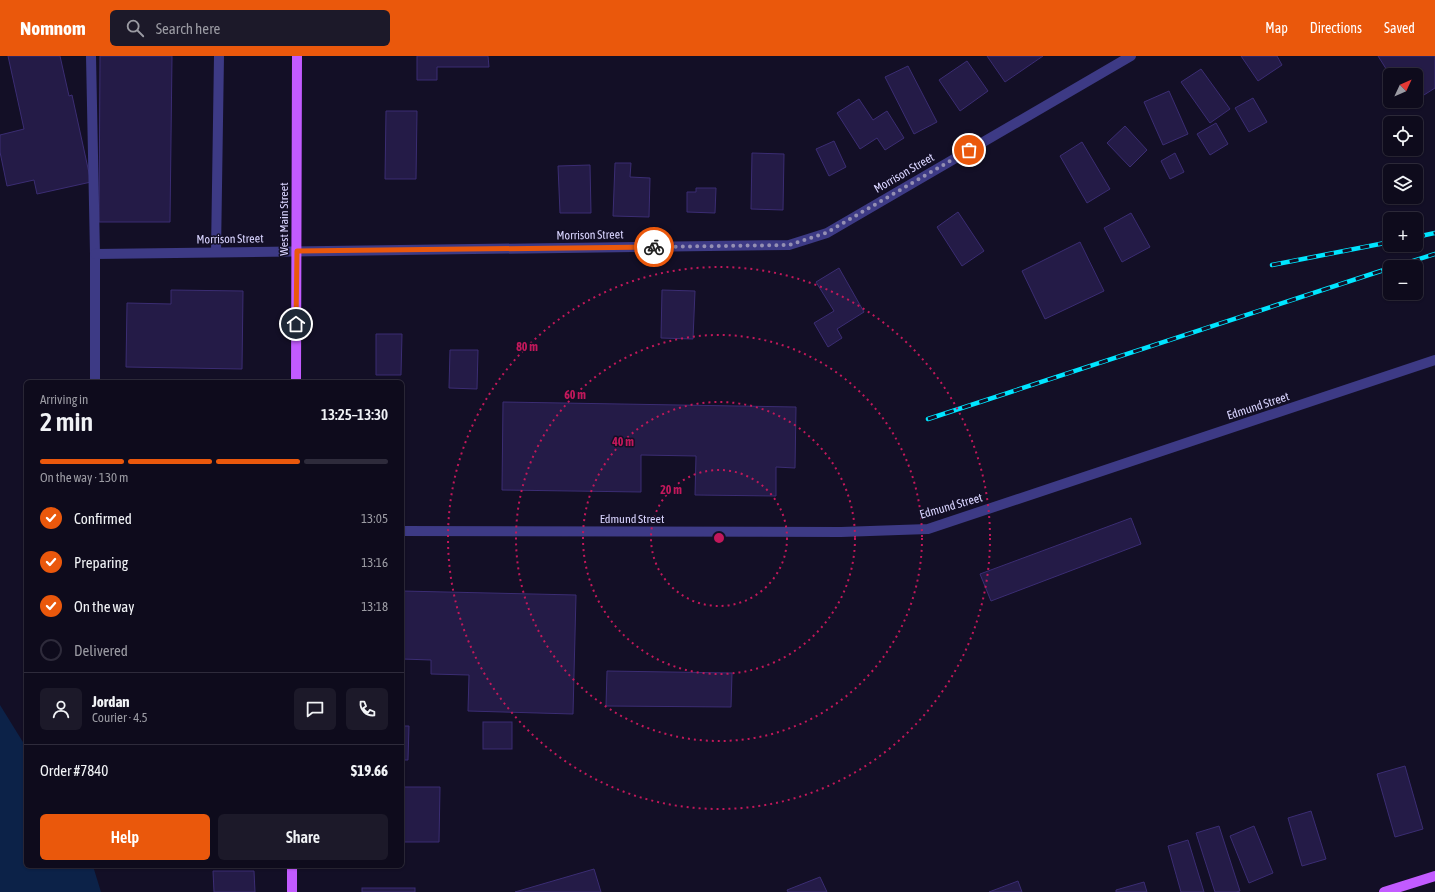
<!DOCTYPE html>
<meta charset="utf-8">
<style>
body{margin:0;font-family:"Asap Condensed",sans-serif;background:#1c1929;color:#f1f3f6;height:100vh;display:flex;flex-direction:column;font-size:15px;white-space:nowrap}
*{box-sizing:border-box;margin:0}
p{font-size:13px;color:#9b9ba3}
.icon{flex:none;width:22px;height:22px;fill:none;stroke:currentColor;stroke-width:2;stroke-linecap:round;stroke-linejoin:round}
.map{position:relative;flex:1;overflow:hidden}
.panel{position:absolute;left:24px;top:324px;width:380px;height:488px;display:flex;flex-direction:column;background:#0e0b1c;border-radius:6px;box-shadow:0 1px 3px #0004,0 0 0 1px #2e2b3b}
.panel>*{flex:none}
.needle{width:26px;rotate:46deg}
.fabs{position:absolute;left:1383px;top:12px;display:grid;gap:8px}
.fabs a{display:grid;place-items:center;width:40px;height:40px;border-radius:6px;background:#0e0b1c;box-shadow:0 1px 3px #0004,0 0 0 1px #2e2b3b;font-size:20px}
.pin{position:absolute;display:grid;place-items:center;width:34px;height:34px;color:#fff;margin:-17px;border:2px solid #fff;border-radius:50%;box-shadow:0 1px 4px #0007}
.courier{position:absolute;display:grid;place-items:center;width:40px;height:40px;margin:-20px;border:3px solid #ea580c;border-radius:50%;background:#fff;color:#222;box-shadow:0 1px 5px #0007}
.summary em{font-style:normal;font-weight:600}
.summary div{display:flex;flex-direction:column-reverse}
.summary{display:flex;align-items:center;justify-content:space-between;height:68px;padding:0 16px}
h1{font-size:26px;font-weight:600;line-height:30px}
.bar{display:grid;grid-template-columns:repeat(4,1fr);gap:6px 4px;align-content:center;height:48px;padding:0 16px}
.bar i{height:5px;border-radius:3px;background:#2e2b3b}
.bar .current{background:#ea580c}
.bar p{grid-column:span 4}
.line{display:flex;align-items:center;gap:10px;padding:0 16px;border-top:1px solid #2e2b3b}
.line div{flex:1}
.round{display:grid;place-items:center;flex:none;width:42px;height:42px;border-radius:6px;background:#1c1929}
ol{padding:0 16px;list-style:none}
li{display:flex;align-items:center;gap:12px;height:44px}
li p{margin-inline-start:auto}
li .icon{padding:4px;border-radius:50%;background:#ea580c;color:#fff;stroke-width:4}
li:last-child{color:#9b9ba3}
li i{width:22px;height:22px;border:2px solid #2e2b3b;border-radius:50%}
.action{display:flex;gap:8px;margin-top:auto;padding:8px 16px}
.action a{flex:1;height:46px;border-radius:6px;background:#ea580c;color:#fff;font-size:16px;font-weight:600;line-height:46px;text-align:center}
.action a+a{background:#1c1929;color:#f1f3f6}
header{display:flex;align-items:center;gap:24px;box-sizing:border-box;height:56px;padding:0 20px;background:#ea580c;color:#fff}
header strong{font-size:19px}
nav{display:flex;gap:22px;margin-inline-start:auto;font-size:14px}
.search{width:280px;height:36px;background:#1c1929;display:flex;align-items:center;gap:10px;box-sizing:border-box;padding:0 14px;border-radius:6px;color:#9b9ba3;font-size:15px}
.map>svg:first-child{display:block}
.water{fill:#0c2248}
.building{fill:#241b47;stroke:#3b2d73}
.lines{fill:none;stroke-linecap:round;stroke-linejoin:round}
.lane{stroke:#3d3a85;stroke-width:10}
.street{stroke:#3d3a85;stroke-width:10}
.primary{stroke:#c25bff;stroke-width:10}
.rail-casing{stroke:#00e5ff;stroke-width:4.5}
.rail{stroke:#130f26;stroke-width:3;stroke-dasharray:9;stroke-linecap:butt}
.done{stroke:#948fb3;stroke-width:4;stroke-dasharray:0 7.2}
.route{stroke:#ea580c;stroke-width:5}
.ring{fill:none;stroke:#c2185b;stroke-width:2;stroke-dasharray:2 4}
.labels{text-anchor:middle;stroke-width:3;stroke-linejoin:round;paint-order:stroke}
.street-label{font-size:12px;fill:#d9d4ff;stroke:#130f26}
.centre{fill:#c2185b;stroke:#130f26;stroke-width:2}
.ring-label{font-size:12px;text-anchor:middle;font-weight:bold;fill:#c2185b;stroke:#130f26;stroke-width:3;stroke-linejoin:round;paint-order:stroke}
</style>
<header>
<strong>Nomnom</strong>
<div class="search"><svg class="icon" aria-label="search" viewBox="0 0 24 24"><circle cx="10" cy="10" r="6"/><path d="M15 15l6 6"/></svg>Search here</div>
<nav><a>Map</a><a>Directions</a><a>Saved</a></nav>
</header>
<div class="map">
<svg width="1435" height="836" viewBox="0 0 1435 836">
<rect width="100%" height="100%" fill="#130f26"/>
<path class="water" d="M 0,649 L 26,691 L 26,810 L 93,810 L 101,836 L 0,836 Z"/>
<g class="building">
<path d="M 8,0 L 60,0 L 69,40 L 72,39 L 91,126 L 37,138 L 34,124 L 7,130 L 0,96 L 0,79 L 24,73 Z"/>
<path d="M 100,0 L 172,0 L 170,166 L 99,166 Z"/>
<path d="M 417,0 L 488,0 L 489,11 L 437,11 L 437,24 L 417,24 Z"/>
<path d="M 987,0 L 1043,0 L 1005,26 Z"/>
<path d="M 1241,0 L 1277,0 L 1282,9 L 1258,25 Z"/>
<path d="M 1378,0 L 1435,0 L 1435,32 L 1416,44 L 1416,19 L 1390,19 Z"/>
<path d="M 967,5 L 988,35 L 960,55 L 939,24 Z"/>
<path d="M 908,10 L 937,66 L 914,78 L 885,21 Z"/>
<path d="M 1201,13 L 1230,53 L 1210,67 L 1181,26 Z"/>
<path d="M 1169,35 L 1188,78 L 1163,89 L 1144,46 Z"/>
<path d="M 1253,42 L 1267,66 L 1249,76 L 1235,52 Z"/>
<path d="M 859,43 L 873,64 L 887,55 L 904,82 L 885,94 L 877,82 L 860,93 L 837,57 Z"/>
<path d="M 386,55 L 417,55 L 416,123 L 385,123 Z"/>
<path d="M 1216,67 L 1228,88 L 1210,99 L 1197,78 Z"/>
<path d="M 1125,70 L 1147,94 L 1130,111 L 1107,87 Z"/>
<path d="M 834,85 L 846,111 L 829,120 L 816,93 Z"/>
<path d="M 1082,86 L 1110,133 L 1087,147 L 1060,100 Z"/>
<path d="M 752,97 L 784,98 L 783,154 L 751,153 Z"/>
<path d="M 1175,97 L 1184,116 L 1170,123 L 1161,105 Z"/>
<path d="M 615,107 L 631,107 L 630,121 L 650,122 L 649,161 L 613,160 Z"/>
<path d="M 590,109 L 591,157 L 560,157 L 558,110 Z"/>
<path d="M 696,132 L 716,132 L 715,157 L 687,156 L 687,136 L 696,136 Z"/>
<path d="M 958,156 L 984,195 L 962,210 L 937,171 Z"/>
<path d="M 1131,157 L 1150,191 L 1122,206 L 1104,172 Z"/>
<path d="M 1080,186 L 1104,235 L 1045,263 L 1022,215 Z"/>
<path d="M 839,212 L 864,256 L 837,273 L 842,282 L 828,291 L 814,267 L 834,255 L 816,226 Z"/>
<path d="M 171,234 L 243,235 L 242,313 L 126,311 L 127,247 L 171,248 Z"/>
<path d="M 662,234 L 695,235 L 693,283 L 661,282 Z"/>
<path d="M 376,278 L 402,278 L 401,319 L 376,319 Z"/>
<path d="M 450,294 L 478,294 L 477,333 L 449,332 Z"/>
<path d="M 503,346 L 796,351 L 795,412 L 776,411 L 776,440 L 695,439 L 696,400 L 641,399 L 641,436 L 502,434 Z"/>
<path d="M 1131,462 L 1141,488 L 991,545 L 980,518 Z"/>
<path d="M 402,535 L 576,539 L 573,658 L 468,655 L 469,619 L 431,618 L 431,604 L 402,603 Z"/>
<path d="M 607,615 L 732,617 L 731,651 L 606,650 Z"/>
<rect x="483" y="666" width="29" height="27"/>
<path d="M 402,670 L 409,670 L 408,704 L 402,704 Z"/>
<path d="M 1405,710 L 1423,773 L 1395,781 L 1377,718 Z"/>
<path d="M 402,731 L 440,731 L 439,786 L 402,786 Z"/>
<path d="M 1311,755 L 1326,803 L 1302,810 L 1288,762 Z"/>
<path d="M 1219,770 L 1240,835 L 1236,836 L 1215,836 L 1196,777 Z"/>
<path d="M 1254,770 L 1273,817 L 1249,827 L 1230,780 Z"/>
<path d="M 1188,784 L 1204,836 L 1181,836 L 1168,790 Z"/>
<path d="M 594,813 L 601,836 L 515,836 Z"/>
<path d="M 213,815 L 254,815 L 255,836 L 214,836 Z"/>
<path d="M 820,821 L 827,836 L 788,836 L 787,834 Z"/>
<path d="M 1018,825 L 1022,836 L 989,836 Z"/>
<path d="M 1144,826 L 1147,836 L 1116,836 L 1116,834 Z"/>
<rect x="362" y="832" width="53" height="4"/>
</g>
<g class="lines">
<g class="lane">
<path d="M 91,0 L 95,198 L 95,326"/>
<path d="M 216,196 L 219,0"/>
</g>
<g class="street">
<path d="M 95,198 L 789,189 L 827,177 L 1131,0"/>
<path d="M 402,475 L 841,476 L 928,473 L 1435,304"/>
</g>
<g class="primary">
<path d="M 296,326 L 297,0"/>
<path d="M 292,836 L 292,810"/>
<path d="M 1384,836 L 1435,820"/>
</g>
<g class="rail-casing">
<g id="rail">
<path d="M 1416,181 L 1435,177"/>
<path d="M 1272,209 L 1390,186"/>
<path d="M 1394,211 L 1435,198"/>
<path d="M 928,363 L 1390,212"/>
</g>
</g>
<use href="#rail" class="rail"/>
</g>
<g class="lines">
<path class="done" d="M 654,191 L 789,189 L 826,177 L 969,94"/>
<path class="route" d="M 296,268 L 297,195 L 654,191"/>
</g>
<g class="ring">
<circle cx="719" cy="482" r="68"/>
<circle cx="719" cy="482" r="136"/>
<circle cx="719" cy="482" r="203"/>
<circle cx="719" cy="482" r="271"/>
</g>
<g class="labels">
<g class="street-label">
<text transform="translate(904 117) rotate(-30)" y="4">Morrison Street</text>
<text transform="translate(284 163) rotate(-90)" y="4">West Main Street</text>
<text transform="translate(590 179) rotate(-1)" y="4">Morrison Street</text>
<text transform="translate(230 183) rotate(-1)" y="4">Morrison Street</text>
<text transform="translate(1258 350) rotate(-18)" y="4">Edmund Street</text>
<text transform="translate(951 450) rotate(-16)" y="4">Edmund Street</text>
<text x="632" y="467">Edmund Street</text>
</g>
</g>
<circle cx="719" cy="482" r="6" class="centre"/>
<g class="ring-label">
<text x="527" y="295">80 m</text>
<text x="575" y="343">60 m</text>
<text x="623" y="390">40 m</text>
<text x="671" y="438">20 m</text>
</g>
</svg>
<div class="fabs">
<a><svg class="needle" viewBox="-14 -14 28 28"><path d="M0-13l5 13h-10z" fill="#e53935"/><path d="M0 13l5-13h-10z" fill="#9b9ba3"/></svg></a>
<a><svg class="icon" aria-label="locate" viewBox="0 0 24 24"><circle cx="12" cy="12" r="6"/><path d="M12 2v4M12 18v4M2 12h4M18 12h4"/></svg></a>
<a><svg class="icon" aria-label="layers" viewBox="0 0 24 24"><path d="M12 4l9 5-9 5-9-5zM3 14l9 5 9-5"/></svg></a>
<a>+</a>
<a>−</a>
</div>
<div class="pin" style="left:969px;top:94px;background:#ea580c"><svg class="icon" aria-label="bag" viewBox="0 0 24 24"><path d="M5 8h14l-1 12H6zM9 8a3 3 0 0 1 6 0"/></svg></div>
<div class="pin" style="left:296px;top:268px;background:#1f2937"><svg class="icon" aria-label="home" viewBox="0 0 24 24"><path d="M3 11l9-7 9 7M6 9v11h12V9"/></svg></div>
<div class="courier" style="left:654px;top:191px"><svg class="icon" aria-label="bike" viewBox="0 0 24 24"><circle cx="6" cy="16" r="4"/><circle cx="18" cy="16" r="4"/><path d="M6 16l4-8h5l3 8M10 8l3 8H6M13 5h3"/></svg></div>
<section class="panel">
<div class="summary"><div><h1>2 min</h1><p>Arriving in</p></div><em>13:25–13:30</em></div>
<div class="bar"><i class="current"></i><i class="current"></i><i class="current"></i><i></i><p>On the way · 130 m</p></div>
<ol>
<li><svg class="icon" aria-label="check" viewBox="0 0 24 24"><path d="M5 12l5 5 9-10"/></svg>Confirmed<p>13:05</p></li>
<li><svg class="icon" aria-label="check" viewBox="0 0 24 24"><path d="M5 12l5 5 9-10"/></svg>Preparing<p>13:16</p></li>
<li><svg class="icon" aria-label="check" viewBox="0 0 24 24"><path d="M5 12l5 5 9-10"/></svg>On the way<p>13:18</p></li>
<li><i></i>Delivered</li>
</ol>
<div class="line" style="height:72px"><a class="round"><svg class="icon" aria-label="person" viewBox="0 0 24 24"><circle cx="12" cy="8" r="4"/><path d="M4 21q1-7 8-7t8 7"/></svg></a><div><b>Jordan</b><p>Courier · 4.5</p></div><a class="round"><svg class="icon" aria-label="chat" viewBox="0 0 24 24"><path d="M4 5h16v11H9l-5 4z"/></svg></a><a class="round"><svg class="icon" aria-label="phone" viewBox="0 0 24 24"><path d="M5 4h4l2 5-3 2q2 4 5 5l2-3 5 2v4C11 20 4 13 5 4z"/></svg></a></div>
<div class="line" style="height:52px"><div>Order #7840</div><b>$19.66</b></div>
<div class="action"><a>Help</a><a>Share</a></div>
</section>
</div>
